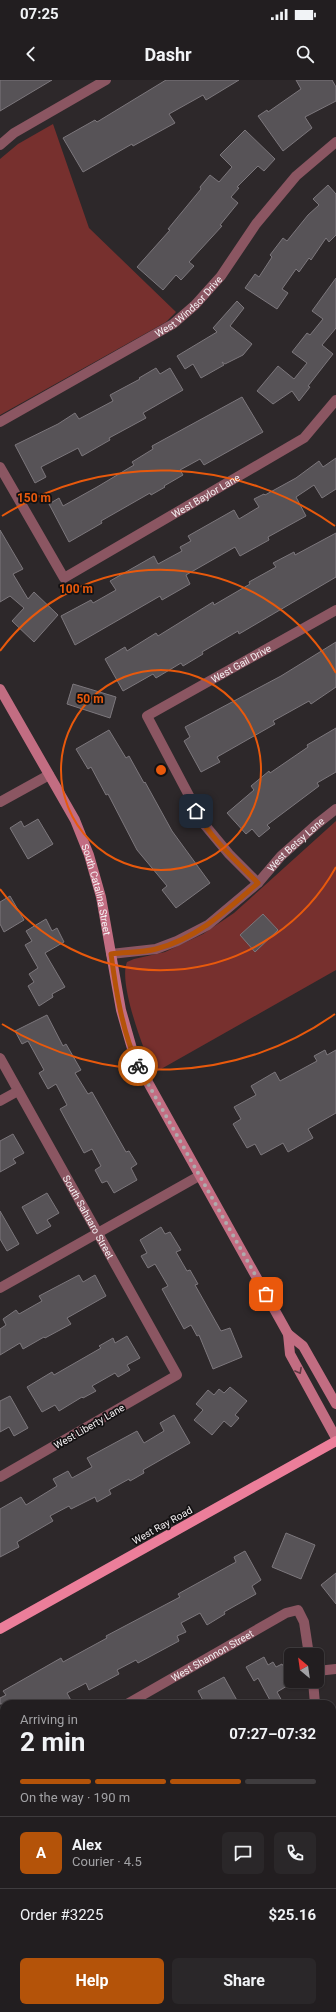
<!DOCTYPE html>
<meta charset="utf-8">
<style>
body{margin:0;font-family:Roboto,sans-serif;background:#2a2729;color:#f1f3f6;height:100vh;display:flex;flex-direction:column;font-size:15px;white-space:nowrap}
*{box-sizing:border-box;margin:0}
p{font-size:13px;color:#a2a2a5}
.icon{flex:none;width:22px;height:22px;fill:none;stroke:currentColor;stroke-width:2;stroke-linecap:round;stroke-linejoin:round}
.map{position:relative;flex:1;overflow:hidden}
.sheet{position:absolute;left:0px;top:1620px;width:336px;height:312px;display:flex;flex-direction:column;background:#221e20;border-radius:12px 12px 0 0;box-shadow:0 1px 3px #0004,0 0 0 1px #3f3c3e}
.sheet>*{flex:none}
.needle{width:26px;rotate:331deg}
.buttons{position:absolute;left:284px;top:1568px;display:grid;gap:8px}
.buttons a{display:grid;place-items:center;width:40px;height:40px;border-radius:6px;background:#221e20;box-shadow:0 1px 3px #0004,0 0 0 1px #3f3c3e;font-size:20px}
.pin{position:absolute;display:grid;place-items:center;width:34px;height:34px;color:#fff;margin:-17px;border-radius:8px;box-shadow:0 2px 6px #0006}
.courier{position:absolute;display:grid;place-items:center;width:40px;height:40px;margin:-20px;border:3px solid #b45309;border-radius:50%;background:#fff;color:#222;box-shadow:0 1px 5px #0007}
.summary em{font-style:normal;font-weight:700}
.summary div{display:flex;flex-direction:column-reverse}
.summary{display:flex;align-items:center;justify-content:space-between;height:68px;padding:0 20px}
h1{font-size:26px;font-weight:700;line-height:30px}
.bar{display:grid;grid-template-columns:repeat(4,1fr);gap:6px 4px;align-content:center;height:48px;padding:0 20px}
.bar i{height:5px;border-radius:3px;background:#3f3c3e}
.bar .on{background:#b45309}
.bar p{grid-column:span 4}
.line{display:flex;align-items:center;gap:10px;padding:0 20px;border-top:1px solid #3f3c3e}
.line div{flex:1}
.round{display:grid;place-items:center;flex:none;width:42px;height:42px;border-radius:6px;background:#2a2729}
.cta{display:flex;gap:8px;margin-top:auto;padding:8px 20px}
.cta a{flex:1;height:46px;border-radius:6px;background:#b45309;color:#fff;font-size:16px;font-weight:700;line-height:46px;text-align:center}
.cta a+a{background:#2a2729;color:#f1f3f6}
.status{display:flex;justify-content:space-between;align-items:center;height:28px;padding:0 20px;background:#221e20;direction:ltr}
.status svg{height:11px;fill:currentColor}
header{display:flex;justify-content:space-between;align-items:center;height:52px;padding:0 20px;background:#221e20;font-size:18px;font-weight:700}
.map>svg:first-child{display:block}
.green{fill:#77302e}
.building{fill:#575357;stroke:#7c777c}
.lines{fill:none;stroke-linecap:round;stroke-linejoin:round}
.street{stroke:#8b5662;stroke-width:10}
.secondary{stroke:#c26d82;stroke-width:10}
.primary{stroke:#ec7e9a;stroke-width:10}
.oneway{stroke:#623a44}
.done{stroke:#afabad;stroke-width:4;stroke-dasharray:0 7.2}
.route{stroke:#b45309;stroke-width:5}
.ring{fill:none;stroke:#e8590c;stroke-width:2}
.labels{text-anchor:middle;stroke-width:3.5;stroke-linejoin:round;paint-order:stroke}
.street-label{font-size:10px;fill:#f5f1f3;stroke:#131112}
.centre{fill:#e8590c;stroke:#131112;stroke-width:2}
.ring-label{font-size:12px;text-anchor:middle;font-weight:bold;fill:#e8590c;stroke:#131112;stroke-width:3.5;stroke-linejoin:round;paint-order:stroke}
</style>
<div class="status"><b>07:25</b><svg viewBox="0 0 49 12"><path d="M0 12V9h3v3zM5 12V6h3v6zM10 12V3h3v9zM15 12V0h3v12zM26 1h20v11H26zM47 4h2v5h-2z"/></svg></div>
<header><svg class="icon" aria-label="back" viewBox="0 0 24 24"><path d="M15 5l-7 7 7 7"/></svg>Dashr<svg class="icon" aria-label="search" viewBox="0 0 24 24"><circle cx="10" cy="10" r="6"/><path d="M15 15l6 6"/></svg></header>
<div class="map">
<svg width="336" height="1932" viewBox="0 0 336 1932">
<rect width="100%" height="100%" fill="#2d282a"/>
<g class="green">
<path d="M 53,44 L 89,148 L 176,232 L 166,242 L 0,335 L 0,79 L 18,64 Z"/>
<path d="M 336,741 L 336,890 L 154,993 C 144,971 118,903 127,882 L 134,879 L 165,872 L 203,854 L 234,833 Z"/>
</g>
<g class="building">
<path d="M 0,0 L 52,0 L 0,31 Z"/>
<path d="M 166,0 L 239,0 L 206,20 L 203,15 L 169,34 L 175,43 L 133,66 L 132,64 L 83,92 L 63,58 L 95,40 L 97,42 Z"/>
<path d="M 296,0 L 332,0 L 336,7 L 336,21 L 305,37 L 312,48 L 283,71 L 258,36 L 267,30 L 268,32 L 301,9 Z"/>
<path d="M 245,50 L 275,79 L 264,91 L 258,86 L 237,107 L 239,108 L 231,117 L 238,123 L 220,145 L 222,146 L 189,182 L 194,186 L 181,200 L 176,195 L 163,210 L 137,187 L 170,150 L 168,149 L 201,109 L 200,107 L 210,95 L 219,102 L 232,87 L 220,75 Z"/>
<path d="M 328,105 L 336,114 L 336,155 L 329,162 L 326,158 L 311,180 L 309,178 L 299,192 L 296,189 L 282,209 L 288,213 L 277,229 L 245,208 L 255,194 L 259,197 L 272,177 L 270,175 L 283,158 L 287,161 L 308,135 L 319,125 L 313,119 Z"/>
<path d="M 336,198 L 336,248 L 322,265 L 333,274 L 308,306 L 310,307 L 299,321 L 292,311 L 273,324 L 257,311 L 278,286 L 294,299 L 307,283 L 292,272 L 307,253 L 310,255 L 323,239 L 312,231 Z"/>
<path d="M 237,221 L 244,228 L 230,246 L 252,264 L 243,275 L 225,284 L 222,282 L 224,285 L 201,298 L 193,284 L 185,289 L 177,276 L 217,252 L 213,248 Z"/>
<path d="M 156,288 L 160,294 L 170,288 L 183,310 L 143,333 L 146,338 L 109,358 L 110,360 L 82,376 L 78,368 L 41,387 L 46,397 L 35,403 L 15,365 L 58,344 L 75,333 L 79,339 L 113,321 L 110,315 L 140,299 L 139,298 Z"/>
<path d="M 242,317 L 263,352 L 204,385 L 200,379 L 180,390 L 183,395 L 164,406 L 165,407 L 151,415 L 150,413 L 101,441 L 102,443 L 69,462 L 49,424 L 59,418 L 63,426 L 97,407 L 134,385 L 132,382 L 153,369 L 152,366 Z"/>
<path d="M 336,378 L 336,409 L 322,418 L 314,405 L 296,417 L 306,436 L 268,457 L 269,460 L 240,476 L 235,467 L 186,495 L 190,504 L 162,520 L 160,516 L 75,565 L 61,536 L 91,520 L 93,523 L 116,510 L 110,501 L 154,476 L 158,484 L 182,471 L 180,467 L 191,461 L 188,456 L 234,430 L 239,439 L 259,427 L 254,419 L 264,414 L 265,415 L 296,398 L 319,381 L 323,387 Z"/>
<path d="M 0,450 L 23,489 L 13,494 L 28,519 L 34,512 L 58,535 L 34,562 L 12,541 L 24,528 L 10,516 L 0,522 Z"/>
<path d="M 336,453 L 336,497 L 239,554 L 238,551 L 202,572 L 203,574 L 183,586 L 181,583 L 156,598 L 153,594 L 123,611 L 105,579 L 125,567 L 127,571 L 156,553 L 158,556 L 213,522 L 214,525 L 250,504 L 249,502 L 276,487 L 273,483 L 294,472 L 295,475 Z"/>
<path d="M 336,562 L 336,607 L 311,624 L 309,621 L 273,641 L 275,644 L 217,677 L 220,682 L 201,692 L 184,661 L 190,657 L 185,647 L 281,596 Z"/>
<path d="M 73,604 L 116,617 L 110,638 L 67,624 Z"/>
<path d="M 336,648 L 336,692 L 317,703 L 319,706 L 267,745 L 270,748 L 259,757 L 252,749 L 246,754 L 227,733 L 254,710 L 251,706 L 269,691 L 270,693 L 308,667 L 307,665 Z"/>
<path d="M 109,650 L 126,678 L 129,676 L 144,703 L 145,702 L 172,751 L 210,803 L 176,828 L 162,810 L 167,806 L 137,770 L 108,714 L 106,715 L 91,687 L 88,689 L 76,669 Z"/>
<path d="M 38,739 L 53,764 L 28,779 L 10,748 L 21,741 L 24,747 Z"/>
<path d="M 10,816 L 24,840 L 4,852 L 0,844 L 0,822 Z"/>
<path d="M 263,834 L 278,850 L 255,872 L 240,855 Z"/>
<path d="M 46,839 L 52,851 L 57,848 L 64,862 L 45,873 L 65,907 L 52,914 L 53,917 L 39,926 L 28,906 L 34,902 L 29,894 L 38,888 L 25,865 L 32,861 L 26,851 Z"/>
<path d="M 47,935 L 63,966 L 66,964 L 81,990 L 75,993 L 88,1014 L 92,1012 L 126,1072 L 129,1071 L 137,1084 L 131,1088 L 137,1100 L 114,1113 L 107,1101 L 102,1103 L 95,1090 L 101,1086 L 92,1069 L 84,1073 L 60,1029 L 67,1025 L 56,1004 L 48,1009 L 39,993 L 44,990 L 28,961 L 22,964 L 15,951 Z"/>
<path d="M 325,970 L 327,975 L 336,970 L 336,1033 L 308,1049 L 313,1058 L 288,1072 L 283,1063 L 261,1075 L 255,1064 L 247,1068 L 233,1044 L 241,1039 L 234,1027 L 256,1015 L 251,1006 L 275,992 L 280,1001 L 317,981 L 314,976 Z"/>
<path d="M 13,1054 L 24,1073 L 13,1079 L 16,1083 L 0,1092 L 0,1061 Z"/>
<path d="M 47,1113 L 59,1133 L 47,1140 L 51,1146 L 37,1154 L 22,1127 Z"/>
<path d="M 0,1131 L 19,1164 L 7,1171 L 0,1159 Z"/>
<path d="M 161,1147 L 165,1154 L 170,1152 L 181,1170 L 176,1172 L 187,1191 L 190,1190 L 198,1204 L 195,1205 L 221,1251 L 230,1248 L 242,1277 L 213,1289 L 199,1255 L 197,1256 L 191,1245 L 184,1249 L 162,1209 L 168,1206 L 155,1184 L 148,1188 L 141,1176 L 147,1173 L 140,1160 Z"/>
<path d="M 79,1195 L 83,1202 L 95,1195 L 106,1216 L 67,1238 L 71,1244 L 45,1258 L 44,1257 L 23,1269 L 20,1263 L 0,1275 L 0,1249 L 6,1245 L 3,1239 L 16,1230 L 19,1234 L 42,1221 L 39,1216 Z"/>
<path d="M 127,1256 L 140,1278 L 127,1285 L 130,1290 L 118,1297 L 115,1293 L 92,1306 L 96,1311 L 83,1318 L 82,1317 L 59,1331 L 55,1325 L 42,1332 L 27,1307 L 52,1292 L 54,1295 L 101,1268 L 99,1266 L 113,1258 L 115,1263 Z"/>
<path d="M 230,1307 L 247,1321 L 235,1335 L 239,1338 L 231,1347 L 224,1341 L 212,1355 L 194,1340 L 203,1330 L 196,1324 L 208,1310 L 214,1315 L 219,1309 L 224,1313 Z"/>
<path d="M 10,1316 L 28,1348 L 14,1356 L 9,1347 L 0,1352 L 0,1321 Z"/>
<path d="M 174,1335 L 190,1363 L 143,1390 L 144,1393 L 130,1401 L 129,1399 L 109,1410 L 111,1414 L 97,1422 L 95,1417 L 71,1429 L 69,1426 L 50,1436 L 53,1441 L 17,1462 L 19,1467 L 0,1477 L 0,1429 L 21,1417 L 26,1425 L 57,1406 L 53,1399 L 68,1391 L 72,1398 L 92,1387 L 87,1378 L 137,1351 L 144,1363 L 164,1351 L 160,1343 Z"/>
<path d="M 286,1453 L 315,1465 L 301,1499 L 272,1487 Z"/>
<path d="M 245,1471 L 261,1500 L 252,1506 L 256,1514 L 224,1532 L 225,1534 L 207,1545 L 200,1533 L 181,1543 L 186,1552 L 177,1556 L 179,1561 L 138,1583 L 136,1580 L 117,1590 L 119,1594 L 89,1610 L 86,1603 L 67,1613 L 73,1624 L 0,1624 L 0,1618 L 6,1615 L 3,1611 L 61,1578 L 63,1582 L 107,1558 L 106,1556 L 180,1517 L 178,1514 L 236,1482 L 234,1477 Z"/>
<path d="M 336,1493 L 336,1524 L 321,1505 Z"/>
<path d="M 264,1577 L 268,1585 L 273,1582 L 276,1587 L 282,1584 L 290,1597 L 283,1601 L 287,1606 L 277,1612 L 282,1621 L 276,1624 L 272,1624 L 258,1598 L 254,1601 L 246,1587 Z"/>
<path d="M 224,1597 L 239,1624 L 205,1624 L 198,1611 Z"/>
</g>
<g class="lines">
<g class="street">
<path d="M 0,65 L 14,53 L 106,0"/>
<path id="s1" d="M 0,342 L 173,244 L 195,225 L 221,196 L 256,144 L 296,96 L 336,62"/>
<path id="s2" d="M 0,387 L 64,498 L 304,358 L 336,320"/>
<path d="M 0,722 L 49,695"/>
<path id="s3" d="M 258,803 L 229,774 L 204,744 L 147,636 L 336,530"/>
<path id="s4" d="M 111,874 L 156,869 L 177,861 L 208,845 L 258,803 L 281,776 L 317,744 L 336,729"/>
<path id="s5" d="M 0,978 L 177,1295 L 0,1397"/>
<path d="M 0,1021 L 18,1011"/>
<path d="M 0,1208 L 199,1096"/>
<path d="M 317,1591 L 336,1589"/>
<path d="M 313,1601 L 315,1624"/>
<path id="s6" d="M 127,1624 L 286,1533 L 298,1530 L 304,1542 L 309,1575"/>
<path d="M 0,1696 L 4,1694"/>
<path d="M 0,1753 L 4,1760"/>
<path d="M 332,1890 L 336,1887"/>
<path d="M 258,1932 L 265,1928"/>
</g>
<g class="secondary">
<path id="s7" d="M 0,609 L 75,740 L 89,775 L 101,817 L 121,930 L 135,979 L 288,1254 L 290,1274 L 336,1358"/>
<path d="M 288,1254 L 303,1266 L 336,1324"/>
</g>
<path class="primary" d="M 0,1549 L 336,1361"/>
</g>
<defs><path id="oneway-chevron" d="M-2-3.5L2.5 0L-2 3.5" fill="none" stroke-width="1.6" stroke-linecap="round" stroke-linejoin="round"/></defs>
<use class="oneway" href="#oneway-chevron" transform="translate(299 1291) rotate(61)"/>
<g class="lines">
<path class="done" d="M 138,986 L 266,1214"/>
<path class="route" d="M 138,986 C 122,951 116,911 111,874 C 125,872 142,873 156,869 C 198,858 227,830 258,803 C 236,781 211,759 196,731"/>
</g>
<g class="ring">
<circle cx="161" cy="690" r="100"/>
<path d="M336 787A200 200 0 0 1 0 809M0 571A200 200 0 0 1 336 593"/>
<path d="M335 934A300 300 0 0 1 2 944M2 436A300 300 0 0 1 335 446"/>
</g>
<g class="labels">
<g class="street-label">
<text dy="4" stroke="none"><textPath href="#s1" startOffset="222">West Windsor Drive</textPath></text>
<text dy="4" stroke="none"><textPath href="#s2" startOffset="292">West Baylor Lane</textPath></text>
<text dy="4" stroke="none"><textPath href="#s3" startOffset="310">West Gail Drive</textPath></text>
<text dy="4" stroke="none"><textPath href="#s4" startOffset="222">West Betsy Lane</textPath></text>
<text dy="4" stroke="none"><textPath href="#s7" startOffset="224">South Catalina Street</textPath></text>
<text dy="4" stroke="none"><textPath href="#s5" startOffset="182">South Sahuaro Street</textPath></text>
<text transform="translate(89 1346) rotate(-30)" y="4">West Liberty Lane</text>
<text transform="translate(162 1445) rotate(-29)" y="4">West Ray Road</text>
<text dy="4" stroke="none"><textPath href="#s6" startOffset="98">West Shannon Street</textPath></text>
</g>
</g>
<circle cx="161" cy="690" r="6" class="centre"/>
<g class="ring-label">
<text x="34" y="422">150 m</text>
<text x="76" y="513">100 m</text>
<text x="90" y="623">50 m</text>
</g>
</svg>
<div class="buttons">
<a><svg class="needle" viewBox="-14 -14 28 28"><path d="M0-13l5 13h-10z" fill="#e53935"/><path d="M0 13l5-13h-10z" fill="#a2a2a5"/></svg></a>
</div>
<div class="pin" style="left:266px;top:1214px;background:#ea580c"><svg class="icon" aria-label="bag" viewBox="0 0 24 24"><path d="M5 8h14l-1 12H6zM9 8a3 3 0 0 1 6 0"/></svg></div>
<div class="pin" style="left:196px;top:731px;background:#1f2937"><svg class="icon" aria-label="home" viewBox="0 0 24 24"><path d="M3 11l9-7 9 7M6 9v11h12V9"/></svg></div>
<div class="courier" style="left:138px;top:986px"><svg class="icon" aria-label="bike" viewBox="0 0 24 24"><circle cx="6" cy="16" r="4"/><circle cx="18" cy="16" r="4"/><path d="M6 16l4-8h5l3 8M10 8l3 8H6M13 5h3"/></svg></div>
<section class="sheet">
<div class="summary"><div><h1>2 min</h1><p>Arriving in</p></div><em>07:27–07:32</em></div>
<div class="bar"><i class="on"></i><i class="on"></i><i class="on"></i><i></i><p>On the way · 190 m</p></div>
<div class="line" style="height:72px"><b class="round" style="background:#b45309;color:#fff">A</b><div><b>Alex</b><p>Courier · 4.5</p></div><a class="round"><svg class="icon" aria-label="chat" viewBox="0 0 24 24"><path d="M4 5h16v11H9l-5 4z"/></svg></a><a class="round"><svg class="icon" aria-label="phone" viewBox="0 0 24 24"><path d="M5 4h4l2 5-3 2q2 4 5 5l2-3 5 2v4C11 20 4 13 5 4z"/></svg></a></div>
<div class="line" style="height:52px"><div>Order #3225</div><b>$25.16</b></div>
<div class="cta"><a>Help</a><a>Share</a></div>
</section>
</div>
